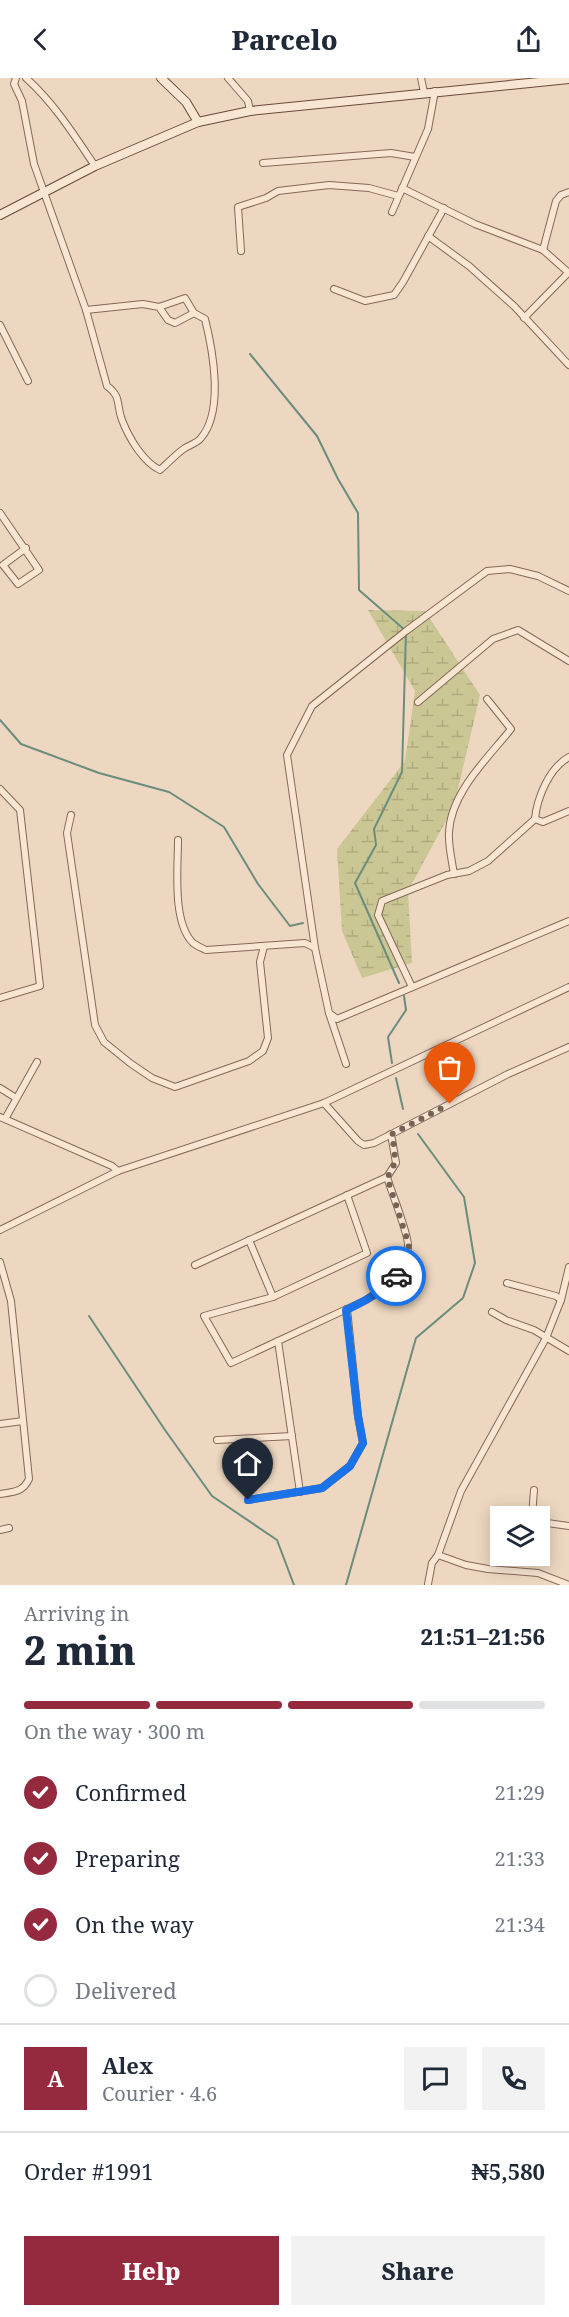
<!DOCTYPE html>
<meta charset="utf-8">
<style>
body{margin:0;font-family:"Noto Serif",serif;background:#f2f2f3;color:#1f2937;height:100vh;display:flex;flex-direction:column;font-size:22px;white-space:nowrap}
*{box-sizing:border-box;margin:0}
p{font-size:20px;color:#747a83}
.icon{flex:none;width:33px;height:33px;fill:none;stroke:currentColor;stroke-width:2;stroke-linecap:round;stroke-linejoin:round}
.map{position:relative;height:1507px;overflow:hidden}
.details{display:flex;flex-direction:column;background:#fff;flex:1}
.details>*{flex:none}
.controls{position:absolute;left:490px;top:1428px;display:grid;gap:12px}
.controls a{display:grid;place-items:center;width:60px;height:60px;border-radius:0px;background:#fff;box-shadow:0 3px 15px #0003;font-size:30px}
.pin{position:absolute;display:grid;place-items:center;width:51px;height:51px;color:#fff;margin:-62px -26px;border-radius:50% 50% 50% 0;rotate:-45deg;box-shadow:0 0 6px #0007}
.pin .icon{rotate:45deg}
.courier{position:absolute;display:grid;place-items:center;width:60px;height:60px;margin:-30px;border:4px solid #1a73e8;border-radius:50%;background:#fff;color:#222;box-shadow:0 2px 8px #0007}
.headline em{font-style:normal;font-weight:800}
.headline div{display:flex;flex-direction:column-reverse}
.headline{display:flex;align-items:center;justify-content:space-between;height:102px;padding:0 24px}
h1{font-size:39px;font-weight:800;line-height:45px}
.bar{display:grid;grid-template-columns:repeat(4,1fr);gap:9px 6px;align-content:center;height:72px;padding:0 24px}
.bar i{height:8px;border-radius:4px;background:#e0e1e3}
.bar .selected{background:#95293e}
.bar p{grid-column:span 4}
.line{display:flex;align-items:center;gap:15px;padding:0 24px;border-top:2px solid #e0e1e3}
.line div{flex:1}
.round{display:grid;place-items:center;flex:none;width:63px;height:63px;border-radius:0px;background:#f2f2f3}
ol{padding:0 24px;list-style:none}
li{display:flex;align-items:center;gap:18px;height:66px}
li p{margin-inline-start:auto}
li .icon{padding:6px;border-radius:50%;background:#95293e;color:#fff;stroke-width:4}
li:last-child{color:#747a83}
li i{width:33px;height:33px;border:3px solid #e0e1e3;border-radius:50%}
.cta{display:flex;gap:12px;margin-top:auto;padding:12px 24px}
.cta a{flex:1;height:69px;border-radius:0px;background:#95293e;color:#fff;font-size:24px;font-weight:800;line-height:69px;text-align:center}
.cta a+a{background:#f2f2f3;color:#1f2937}
header{display:flex;justify-content:space-between;align-items:center;height:78px;padding:0 24px;background:#fff;font-size:27px;font-weight:800}
.map>svg:first-child{display:block}
.wetland{fill:url(#wetland-marsh)}
.lines{fill:none;stroke-linecap:round;stroke-linejoin:round}
.stream{stroke:#6a8d7e;stroke-width:2}
.street-casing{stroke:#866858;stroke-width:8}
.secondary-casing{stroke:#68493c;stroke-width:10}
.street{stroke:#f8e6d3;stroke-width:6}
.secondary{stroke:#f8e6d3;stroke-width:8}
.done{stroke:#766356;stroke-width:6;stroke-dasharray:0 10.8}
.route{stroke:#1a73e8;stroke-width:8}
</style>
<header><svg class="icon" aria-label="back" viewBox="0 0 24 24"><path d="M15 5l-7 7 7 7"/></svg>Parcelo<svg class="icon" aria-label="share" viewBox="0 0 24 24"><path d="M12 15V3M7 8l5-5 5 5M5 13v7h14v-7"/></svg></header>
<div class="map">
<svg width="569" height="1507" viewBox="0 0 569 1507">
<defs>
<pattern id="wetland-marsh" width="20" height="14" patternUnits="userSpaceOnUse" patternTransform="scale(1.5)"><rect width="20" height="14" fill="#cbc795"/><path d="M1 5h8M5 5V1M11 12h8M15 12V8" fill="none" stroke="#afab80"/></pattern>
</defs>
<rect width="100%" height="100%" fill="#edd7c0"/>
<path class="wetland" d="M 368,532 L 425,533 L 480,617 L 454,728 L 408,813 L 412,885 L 362,900 L 342,853 L 337,771 L 405,683 L 415,613 Z"/>
<g class="lines">
<g class="stream">
<path d="M 250,276 L 317,358 L 338,401 L 358,435 L 359,512 L 406,553 L 402,694 L 374,751 L 376,767 L 355,805 L 399,905"/>
<path d="M 0,642 L 21,666 L 99,695 L 169,714 L 224,749 L 258,806 L 290,848 L 303,845"/>
<path d="M 392,985 L 388,959 L 406,932 L 404,918"/>
<path d="M 396,1000 L 403,1031"/>
<path d="M 89,1238 L 165,1352 L 212,1418 L 277,1462 L 294,1507"/>
<path d="M 346,1507 L 416,1260 L 463,1220 L 475,1185 L 464,1119 L 418,1056"/>
</g>
<g class="street-casing">
<g id="street">
<path d="M 16,0 L 14,6 L 22,23 L 34,86 L 86,232 L 107,308 C 122,319 116,327 122,342 C 129,360 143,384 160,392 C 168,385 176,376 185,370 C 190,367 197,365 201,360 C 224,333 213,273 205,241 L 194,235"/>
<path d="M 26,0 C 54,25 74,57 95,88"/>
<path d="M 228,0 L 248,23 L 250,33"/>
<path d="M 421,0 L 424,14"/>
<path d="M 263,85 L 391,75 L 415,79"/>
<path d="M 402,110 L 475,146 L 543,172 L 569,195"/>
<path d="M 392,134 L 428,51 L 435,13"/>
<path d="M 428,158 L 469,188 L 514,228 L 569,287"/>
<path d="M 543,172 L 556,123 L 561,117 L 569,114"/>
<path d="M 241,173 L 238,129 L 266,120 L 278,113 L 329,107 L 369,110 L 398,118"/>
<path d="M 334,211 L 365,223 L 394,217 L 403,204 L 444,130"/>
<path d="M 86,232 L 143,226 L 159,229 L 168,242 L 175,245 L 194,235 L 185,220 L 159,229"/>
<path d="M 524,240 L 568,195"/>
<path d="M 0,247 L 28,303"/>
<path d="M 0,435 L 39,492 L 18,506 L 3,487 L 26,470"/>
<path d="M 418,624 L 493,561 L 518,552 L 569,583"/>
<path d="M 569,679 C 549,690 537,720 535,741 L 543,744 L 569,733"/>
<path d="M 0,711 L 20,732 L 40,908 L 0,920"/>
<path d="M 71,737 L 67,755 L 95,947 L 104,964 L 130,985 L 152,1000 L 175,1009 L 249,983 L 263,973 L 268,960 L 260,884 L 264,868"/>
<path d="M 178,762 C 178,790 172,844 193,865 C 197,868 202,870 206,872 L 305,865 L 315,870 L 329,935 L 337,941 L 569,843"/>
<path d="M 454,796 C 452,783 448,767 449,754 C 451,714 488,680 511,651 L 487,621"/>
<path d="M 315,870 L 287,677 L 312,628 L 406,553 L 487,493 L 510,491 L 538,498 L 569,513"/>
<path d="M 412,909 L 378,837 L 382,823 L 447,797 L 469,793 L 488,783 L 535,741"/>
<path d="M 329,935 L 346,986"/>
<path d="M 0,1010 L 16,1020"/>
<path d="M 324,1025 L 358,1063 L 364,1067 L 374,1065 L 508,996 L 569,969"/>
<path d="M 0,1039 L 112,1088 L 118,1093"/>
<path d="M 5,1041 L 37,984"/>
<path d="M 347,1117 L 367,1175 L 273,1219 L 204,1238 L 231,1285 L 366,1222 C 385,1210 407,1193 408,1168 C 409,1157 391,1113 387,1099"/>
<path d="M 0,1152 L 118,1093 L 324,1025 L 569,909"/>
<path d="M 249,1162 L 273,1219"/>
<path d="M 0,1184 L 11,1223 L 29,1401 C 23,1414 14,1414 0,1416"/>
<path d="M 195,1187 L 387,1099 L 396,1085 L 391,1056"/>
<path d="M 507,1205 L 556,1218 L 561,1222"/>
<path d="M 492,1234 L 506,1242 L 534,1252 L 569,1273"/>
<path d="M 278,1263 L 300,1414"/>
<path d="M 0,1346 L 23,1343"/>
<path d="M 217,1362 L 292,1358"/>
<path d="M 248,1422 L 322,1410 L 350,1388 L 363,1365 L 358,1338 L 347,1231"/>
<path d="M 532,1438 L 534,1412"/>
<path d="M 540,1444 L 569,1448"/>
<path d="M 0,1452 L 9,1450"/>
<path d="M 438,1477 L 466,1487 L 488,1491 L 538,1495 L 569,1507"/>
<path d="M 428,1506 L 432,1485 L 438,1477 L 461,1413 L 546,1260 L 561,1222 L 569,1189"/>
</g>
</g>
<g class="secondary-casing">
<g id="secondary">
<path d="M 161,0 L 186,24 L 198,44"/>
<path d="M 0,137 L 95,88 L 198,44 L 250,33 L 569,1"/>
</g>
</g>
<use href="#street" class="street"/>
<use href="#secondary" class="secondary"/>
</g>
<g class="lines">
<path class="done" d="M 396,1198 L 405,1182 L 409,1167 L 387,1099 C 399,1086 394,1072 392,1056 L 450,1026"/>
<path class="route" d="M 248,1422 L 322,1410 L 350,1388 L 363,1365 L 358,1338 L 346,1232 C 366,1223 381,1214 396,1198"/>
</g>
</svg>
<div class="controls">
<a><svg class="icon" aria-label="layers" viewBox="0 0 24 24"><path d="M12 4l9 5-9 5-9-5zM3 14l9 5 9-5"/></svg></a>
</div>
<div class="pin" style="left:450px;top:1026px;background:#ea580c"><svg class="icon" aria-label="bag" viewBox="0 0 24 24"><path d="M5 8h14l-1 12H6zM9 8a3 3 0 0 1 6 0"/></svg></div>
<div class="pin" style="left:248px;top:1422px;background:#1f2937"><svg class="icon" aria-label="home" viewBox="0 0 24 24"><path d="M3 11l9-7 9 7M6 9v11h12V9"/></svg></div>
<div class="courier" style="left:396px;top:1198px"><svg class="icon" aria-label="car" viewBox="0 0 24 24"><path d="M5 17H2v-5l4-1 3-4h7l3 4 3 1v5h-3M9 17h6M6 11h13"/><circle cx="7" cy="17" r="2"/><circle cx="17" cy="17" r="2"/></svg></div>
</div>
<section class="details">
<div class="headline"><div><h1>2 min</h1><p>Arriving in</p></div><em>21:51–21:56</em></div>
<div class="bar"><i class="selected"></i><i class="selected"></i><i class="selected"></i><i></i><p>On the way · 300 m</p></div>
<ol>
<li><svg class="icon" aria-label="check" viewBox="0 0 24 24"><path d="M5 12l5 5 9-10"/></svg>Confirmed<p>21:29</p></li>
<li><svg class="icon" aria-label="check" viewBox="0 0 24 24"><path d="M5 12l5 5 9-10"/></svg>Preparing<p>21:33</p></li>
<li><svg class="icon" aria-label="check" viewBox="0 0 24 24"><path d="M5 12l5 5 9-10"/></svg>On the way<p>21:34</p></li>
<li><i></i>Delivered</li>
</ol>
<div class="line" style="height:108px"><b class="round" style="background:#95293e;color:#fff">A</b><div><b>Alex</b><p>Courier · 4.6</p></div><a class="round"><svg class="icon" aria-label="chat" viewBox="0 0 24 24"><path d="M4 5h16v11H9l-5 4z"/></svg></a><a class="round"><svg class="icon" aria-label="phone" viewBox="0 0 24 24"><path d="M5 4h4l2 5-3 2q2 4 5 5l2-3 5 2v4C11 20 4 13 5 4z"/></svg></a></div>
<div class="line" style="height:78px"><div>Order #1991</div><b>₦5,580</b></div>
<div class="cta"><a>Help</a><a>Share</a></div>
</section>
